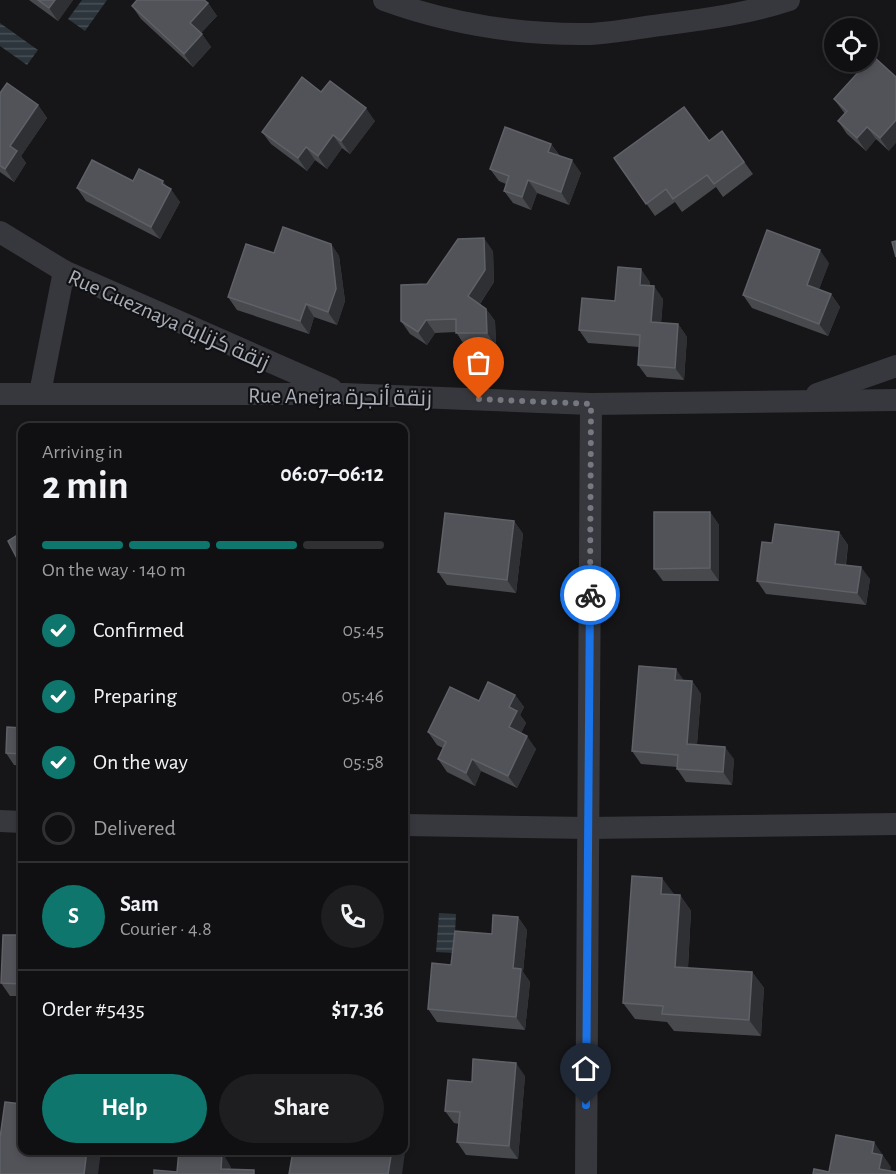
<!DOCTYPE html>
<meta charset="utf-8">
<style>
body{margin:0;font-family:"Alegreya Sans",Cairo,sans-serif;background:#1e1e20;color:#f1f3f6;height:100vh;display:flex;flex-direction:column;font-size:22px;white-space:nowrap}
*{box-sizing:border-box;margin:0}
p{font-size:20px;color:#9c9d9f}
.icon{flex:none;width:33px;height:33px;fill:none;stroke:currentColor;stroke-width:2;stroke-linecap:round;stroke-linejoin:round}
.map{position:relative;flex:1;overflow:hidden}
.details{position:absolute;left:18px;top:423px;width:390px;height:732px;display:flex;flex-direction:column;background:#101012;border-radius:12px;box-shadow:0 3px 9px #0003,0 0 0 2px #303032}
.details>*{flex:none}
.tools{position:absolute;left:824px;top:18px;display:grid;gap:12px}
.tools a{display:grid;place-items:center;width:54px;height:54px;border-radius:50%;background:#101012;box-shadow:0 3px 9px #0003,0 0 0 2px #303032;font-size:30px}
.pin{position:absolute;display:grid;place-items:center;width:51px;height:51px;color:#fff;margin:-62px -26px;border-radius:50% 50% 50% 0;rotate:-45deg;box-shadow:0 0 6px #0007}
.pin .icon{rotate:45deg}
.courier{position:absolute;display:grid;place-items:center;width:60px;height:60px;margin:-30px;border:4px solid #1a73e8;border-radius:50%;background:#fff;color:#222;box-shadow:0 2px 8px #0007}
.head em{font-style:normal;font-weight:600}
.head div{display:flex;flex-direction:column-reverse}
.head{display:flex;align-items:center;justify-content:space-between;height:102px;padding:0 24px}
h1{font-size:39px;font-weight:600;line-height:45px}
.bar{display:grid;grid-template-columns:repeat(4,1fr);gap:9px 6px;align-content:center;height:72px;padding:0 24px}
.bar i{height:8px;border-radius:4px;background:#303032}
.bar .on{background:#0f766e}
.bar p{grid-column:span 4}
.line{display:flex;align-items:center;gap:15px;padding:0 24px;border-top:2px solid #303032}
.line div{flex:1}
.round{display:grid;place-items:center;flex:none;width:63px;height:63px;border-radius:32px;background:#1e1e20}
ol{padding:0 24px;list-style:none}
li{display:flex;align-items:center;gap:18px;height:66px}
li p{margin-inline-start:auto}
li .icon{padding:6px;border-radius:50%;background:#0f766e;color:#fff;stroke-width:4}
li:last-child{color:#9c9d9f}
li i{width:33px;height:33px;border:3px solid #303032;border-radius:50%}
.action{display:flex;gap:12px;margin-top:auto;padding:12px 24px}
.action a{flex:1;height:69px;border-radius:36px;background:#0f766e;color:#fff;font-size:24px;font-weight:600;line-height:69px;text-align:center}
.action a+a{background:#1e1e20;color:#f1f3f6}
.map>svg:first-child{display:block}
.water{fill:url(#water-rules)}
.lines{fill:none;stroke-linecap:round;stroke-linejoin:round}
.street{stroke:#37383d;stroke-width:22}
.wall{fill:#47494d}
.shaded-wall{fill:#2f3033}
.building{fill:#525359;stroke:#5f6168;stroke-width:1.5}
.done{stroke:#757880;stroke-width:6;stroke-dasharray:0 10.8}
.route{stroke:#1a73e8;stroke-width:8}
.labels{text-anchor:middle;stroke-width:4.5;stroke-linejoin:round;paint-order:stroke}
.street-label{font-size:22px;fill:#a8adb8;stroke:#111113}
</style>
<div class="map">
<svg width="896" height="1174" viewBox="0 0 896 1174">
<defs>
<pattern id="water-rules" width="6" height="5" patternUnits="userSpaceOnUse" patternTransform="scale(1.5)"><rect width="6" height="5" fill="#2c353c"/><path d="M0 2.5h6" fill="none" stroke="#485056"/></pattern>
</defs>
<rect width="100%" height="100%" fill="#161618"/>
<g class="water">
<path d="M 82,0 L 107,0 L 85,31 L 68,19 Z"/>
<path d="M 0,23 L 38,50 L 27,65 L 0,46 Z"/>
<path d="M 439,913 L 456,914 L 454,953 L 436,952 Z"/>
</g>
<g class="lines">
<g class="street">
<path d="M 384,0 C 450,24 520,35 590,34 C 616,33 642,27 668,24 C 708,19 750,13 789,0"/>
<path d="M 0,232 L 64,271 L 332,389"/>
<path d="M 40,393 L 64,271"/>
<path d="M 0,394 L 344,394 L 591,404 L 896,400"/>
<path d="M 817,394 L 896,366"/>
<path d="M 0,821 L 22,822"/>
<path d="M 404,825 L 587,828 L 896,824"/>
<path d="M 586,1174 L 591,404"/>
</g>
</g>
<g class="wall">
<path d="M 29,0 L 73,0 L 58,21 Z"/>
<path d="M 208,3 L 217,16 L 201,33 L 211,47 L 193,67 L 141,19 L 132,6 Z"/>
<path d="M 873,56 L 889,151 L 876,139 L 866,151 L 847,134 L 838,121 L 845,114 L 834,99 Z"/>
<path d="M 321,92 L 375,121 L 350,154 L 342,148 L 327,169 L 315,160 L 307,171 L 271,144 L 262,132 Z"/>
<path d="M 0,93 L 38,105 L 47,118 L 21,156 L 26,163 L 14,182 L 0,172 Z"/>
<path d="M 722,131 L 753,174 L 723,197 L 716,187 L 682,212 L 675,202 L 655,216 L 614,158 L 709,141 Z"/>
<path d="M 551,144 L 560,156 L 581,173 L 569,205 L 537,193 L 531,210 L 513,203 L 504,191 L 506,184 L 499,181 L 490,169 Z"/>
<path d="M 133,181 L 167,187 L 180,202 L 160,239 L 86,201 L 77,188 Z"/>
<path d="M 331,244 L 339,256 L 345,301 L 337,325 L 314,317 L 309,334 L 237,310 L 228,297 L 274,253 Z"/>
<path d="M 493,251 L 494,282 L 480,304 L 486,309 L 495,321 L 496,346 L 465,346 L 456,332 L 435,333 L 427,345 L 410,334 L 401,321 L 427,284 Z"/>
<path d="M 829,263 L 819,289 L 831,294 L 840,307 L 828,336 L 752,308 L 743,295 Z"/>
<path d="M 650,282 L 650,286 L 663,299 L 661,323 L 678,324 L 687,337 L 684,380 L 647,377 L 638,365 L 639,347 L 588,343 L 579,330 L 615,301 Z"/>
<path d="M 710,512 L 719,525 L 719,581 L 663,581 L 654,569 Z"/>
<path d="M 514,521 L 523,534 L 516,593 L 447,585 L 438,572 Z"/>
<path d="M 839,532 L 848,545 L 846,565 L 870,579 L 866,605 L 766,594 L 757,581 L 772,543 Z"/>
<path d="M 684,680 L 692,681 L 701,694 L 697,744 L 734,759 L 732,785 L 686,782 L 677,769 L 677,767 L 641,764 L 632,751 Z"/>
<path d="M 515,695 L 524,707 L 520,715 L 526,723 L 521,733 L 536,749 L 517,788 L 481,771 L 475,786 L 447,772 L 438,759 L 443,748 L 437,745 L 428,732 L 479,701 Z"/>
<path d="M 22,728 L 22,766 L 14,765 L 6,753 Z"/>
<path d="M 674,894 L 680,895 L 691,911 L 688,968 L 752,972 L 764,988 L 761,1036 L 674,1031 L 667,1022 L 635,1019 L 623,1003 Z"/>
<path d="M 518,917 L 527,930 L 523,972 L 530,982 L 525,1030 L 437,1022 L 428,1009 L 451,965 L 492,934 Z"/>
<path d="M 22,935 L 22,996 L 10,996 L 1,983 Z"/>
<path d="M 525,1076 L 518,1159 L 466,1155 L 457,1142 L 459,1124 L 454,1123 L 445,1111 L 472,1082 Z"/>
</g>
<g class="shaded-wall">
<path d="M 55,0 L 73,0 L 58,21 L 49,8 Z"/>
<path d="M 208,3 L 217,16 L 198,36 L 190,23 Z"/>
<path d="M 202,34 L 211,47 L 193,67 L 184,54 Z"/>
<path d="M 38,105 L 47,118 L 21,156 L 26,163 L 14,182 L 5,169 L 10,146 Z"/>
<path d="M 366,108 L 375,121 L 350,154 L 341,141 Z"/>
<path d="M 896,120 L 896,143 L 889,151 L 880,138 Z"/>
<path d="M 867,127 L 876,139 L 866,151 L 857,138 Z"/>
<path d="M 333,135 L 342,148 L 327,169 L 318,156 Z"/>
<path d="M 551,144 L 560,157 L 548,152 Z"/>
<path d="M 306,147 L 315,160 L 307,171 L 298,158 Z"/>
<path d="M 572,160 L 581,173 L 569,205 L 561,192 Z"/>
<path d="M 528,180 L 537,193 L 531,210 L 522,197 Z"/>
<path d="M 163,181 L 170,191 L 171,189 L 180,202 L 160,239 L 151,227 Z"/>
<path d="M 484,238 L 493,251 L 494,282 L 477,308 L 468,296 Z"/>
<path d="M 331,244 L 339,256 L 345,301 L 337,325 L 328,312 Z"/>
<path d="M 820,250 L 829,263 L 816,297 L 807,285 Z"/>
<path d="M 641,269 L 650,282 L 649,298 L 640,285 Z"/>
<path d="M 654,286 L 663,299 L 660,335 L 651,322 Z"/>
<path d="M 831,294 L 840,307 L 828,336 L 819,324 Z"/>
<path d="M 306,304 L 314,317 L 309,334 L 300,321 Z"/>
<path d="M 486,309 L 495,321 L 496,346 L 487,333 Z"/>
<path d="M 426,320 L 435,333 L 427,345 L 418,332 Z"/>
<path d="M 678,324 L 687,337 L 684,380 L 675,368 Z"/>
<path d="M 710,512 L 719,525 L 719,581 L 710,568 Z"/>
<path d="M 514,521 L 523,534 L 516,593 L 507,580 Z"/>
<path d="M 839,532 L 848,545 L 844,576 L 835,564 Z"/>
<path d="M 861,567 L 870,579 L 866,605 L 857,593 Z"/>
<path d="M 676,669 L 685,682 L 675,680 Z"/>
<path d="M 692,681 L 701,694 L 696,756 L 687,744 Z"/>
<path d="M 515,695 L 524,707 L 520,715 L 526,723 L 518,740 L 509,727 L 509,707 Z"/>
<path d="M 527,736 L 536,749 L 517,788 L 508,776 Z"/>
<path d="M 725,747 L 734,759 L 732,785 L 723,772 Z"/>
<path d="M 472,759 L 481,771 L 475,786 L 466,773 Z"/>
<path d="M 662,878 L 674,894 L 661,894 Z"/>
<path d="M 680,895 L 691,911 L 687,984 L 675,967 Z"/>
<path d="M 518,917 L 527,930 L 523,972 L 530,982 L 525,1030 L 516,1017 L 513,968 Z"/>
<path d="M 752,972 L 764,988 L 761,1036 L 749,1020 Z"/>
<path d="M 516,1063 L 525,1076 L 518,1159 L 509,1146 Z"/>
<path d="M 874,1142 L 891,1167 L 890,1174 L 879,1169 L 872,1153 Z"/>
<path d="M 87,1150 L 101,1151 L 98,1174 L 84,1174 Z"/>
<path d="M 213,1150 L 221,1150 L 231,1167 L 230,1174 L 221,1169 L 213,1153 Z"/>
<path d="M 392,1150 L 403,1150 L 405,1153 L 402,1174 L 388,1174 Z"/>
</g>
<g class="building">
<path d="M 38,0 L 55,0 L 49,8 Z"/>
<path d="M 137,0 L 204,0 L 208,3 L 190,23 L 202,34 L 184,54 L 132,6 Z"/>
<path d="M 873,56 L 896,77 L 896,120 L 880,138 L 867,127 L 857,138 L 838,121 L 847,111 L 834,99 Z"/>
<path d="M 302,77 L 321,92 L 330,81 L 366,108 L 341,141 L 333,135 L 318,156 L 306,147 L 298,158 L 262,132 Z"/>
<path d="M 7,83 L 38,105 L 10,146 L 17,151 L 5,169 L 0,166 L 0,93 Z"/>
<path d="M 684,107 L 709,141 L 722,131 L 744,162 L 714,184 L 707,175 L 673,199 L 666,189 L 646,204 L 614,158 Z"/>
<path d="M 505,127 L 551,144 L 548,152 L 572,160 L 561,192 L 528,180 L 522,197 L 504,191 L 509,176 L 490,169 Z"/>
<path d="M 92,160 L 133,181 L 139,169 L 163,181 L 162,184 L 171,189 L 151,227 L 77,188 Z"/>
<path d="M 283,227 L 331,244 L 336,289 L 328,312 L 306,304 L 300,321 L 228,297 L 246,244 L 274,253 Z"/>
<path d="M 767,230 L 820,250 L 807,285 L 831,294 L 819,324 L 743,295 Z"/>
<path d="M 484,238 L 485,270 L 468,296 L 486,309 L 487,333 L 456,333 L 456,319 L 426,320 L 418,332 L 401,321 L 401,285 L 427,284 L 458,239 Z"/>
<path d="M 896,241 L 896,257 L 892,242 Z"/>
<path d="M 618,267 L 641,269 L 640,285 L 654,286 L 651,322 L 678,324 L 675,368 L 638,365 L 640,335 L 579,330 L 582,298 L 615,301 Z"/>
<path d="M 654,512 L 710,512 L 710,568 L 654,569 Z"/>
<path d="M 445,513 L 514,521 L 507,580 L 438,572 Z"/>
<path d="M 775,524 L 839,532 L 835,564 L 861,567 L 857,593 L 757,581 L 762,542 L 772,543 Z"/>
<path d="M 22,532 L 22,562 L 20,564 L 8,541 Z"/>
<path d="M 639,666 L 676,669 L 675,680 L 692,681 L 687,744 L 725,747 L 723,772 L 677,769 L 678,755 L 632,751 Z"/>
<path d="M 488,682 L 515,695 L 509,707 L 517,711 L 509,727 L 527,736 L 508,776 L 472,759 L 466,773 L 438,759 L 446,742 L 428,732 L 450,687 L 479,701 Z"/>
<path d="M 7,727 L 22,728 L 22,754 L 6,753 Z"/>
<path d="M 632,876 L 662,878 L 661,894 L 680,895 L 675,967 L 752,972 L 749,1020 L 662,1014 L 663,1006 L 623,1003 Z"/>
<path d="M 493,915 L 518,917 L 513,968 L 521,969 L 516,1017 L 428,1009 L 432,963 L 451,965 L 455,931 L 492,934 Z"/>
<path d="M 3,935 L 22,935 L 22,984 L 1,983 Z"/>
<path d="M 473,1059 L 516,1063 L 509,1146 L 457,1142 L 460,1112 L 445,1111 L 448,1080 L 472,1082 Z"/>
<path d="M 5,1102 L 22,1104 L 22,1150 L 87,1150 L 84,1174 L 0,1174 L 0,1138 Z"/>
<path d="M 836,1135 L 874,1142 L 872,1153 L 882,1155 L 879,1169 L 896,1172 L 896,1174 L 813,1174 L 814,1169 L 829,1172 Z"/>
<path d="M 179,1150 L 213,1150 L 213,1153 L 222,1154 L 221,1169 L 254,1170 L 254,1174 L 154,1174 L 154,1170 L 177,1172 Z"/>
<path d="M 312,1150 L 392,1150 L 388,1174 L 289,1174 L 293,1151 L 311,1154 Z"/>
</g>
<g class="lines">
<path class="done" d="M 479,399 L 591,404 L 590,595"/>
<path class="route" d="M 586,1105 L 590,595"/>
</g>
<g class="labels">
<g class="street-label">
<text transform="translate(169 319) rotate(24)" y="8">Rue Gueznaya زنقة كزناية</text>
<text transform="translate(340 396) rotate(1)" y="8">Rue Anejra زنقة أنجرة</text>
</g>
</g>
</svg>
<div class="tools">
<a><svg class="icon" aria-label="locate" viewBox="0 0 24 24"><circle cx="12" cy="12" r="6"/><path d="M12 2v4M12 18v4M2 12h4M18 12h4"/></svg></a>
</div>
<div class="pin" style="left:479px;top:399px;background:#ea580c"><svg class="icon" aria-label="bag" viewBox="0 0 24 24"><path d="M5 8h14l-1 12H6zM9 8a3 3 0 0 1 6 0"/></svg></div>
<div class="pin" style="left:586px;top:1105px;background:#1f2937"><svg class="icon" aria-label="home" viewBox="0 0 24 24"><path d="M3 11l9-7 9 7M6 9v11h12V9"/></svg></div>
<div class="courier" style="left:590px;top:595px"><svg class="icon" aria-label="bike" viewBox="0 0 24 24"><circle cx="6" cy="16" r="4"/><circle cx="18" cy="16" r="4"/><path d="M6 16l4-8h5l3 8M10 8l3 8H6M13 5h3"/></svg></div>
<section class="details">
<div class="head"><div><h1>2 min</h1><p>Arriving in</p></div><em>06:07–06:12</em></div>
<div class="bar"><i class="on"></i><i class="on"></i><i class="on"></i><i></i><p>On the way · 140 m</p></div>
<ol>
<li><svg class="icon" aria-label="check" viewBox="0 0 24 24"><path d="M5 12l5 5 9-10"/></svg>Confirmed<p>05:45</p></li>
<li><svg class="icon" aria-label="check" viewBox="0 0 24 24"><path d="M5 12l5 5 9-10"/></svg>Preparing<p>05:46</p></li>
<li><svg class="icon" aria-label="check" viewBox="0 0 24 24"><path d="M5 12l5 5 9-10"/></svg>On the way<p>05:58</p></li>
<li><i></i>Delivered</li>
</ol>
<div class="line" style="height:108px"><b class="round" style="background:#0f766e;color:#fff">S</b><div><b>Sam</b><p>Courier · 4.8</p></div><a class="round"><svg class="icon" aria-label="phone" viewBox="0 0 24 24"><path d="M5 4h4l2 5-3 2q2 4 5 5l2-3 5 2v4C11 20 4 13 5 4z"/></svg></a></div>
<div class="line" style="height:78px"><div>Order #5435</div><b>$17.36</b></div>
<div class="action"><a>Help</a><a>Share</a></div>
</section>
</div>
